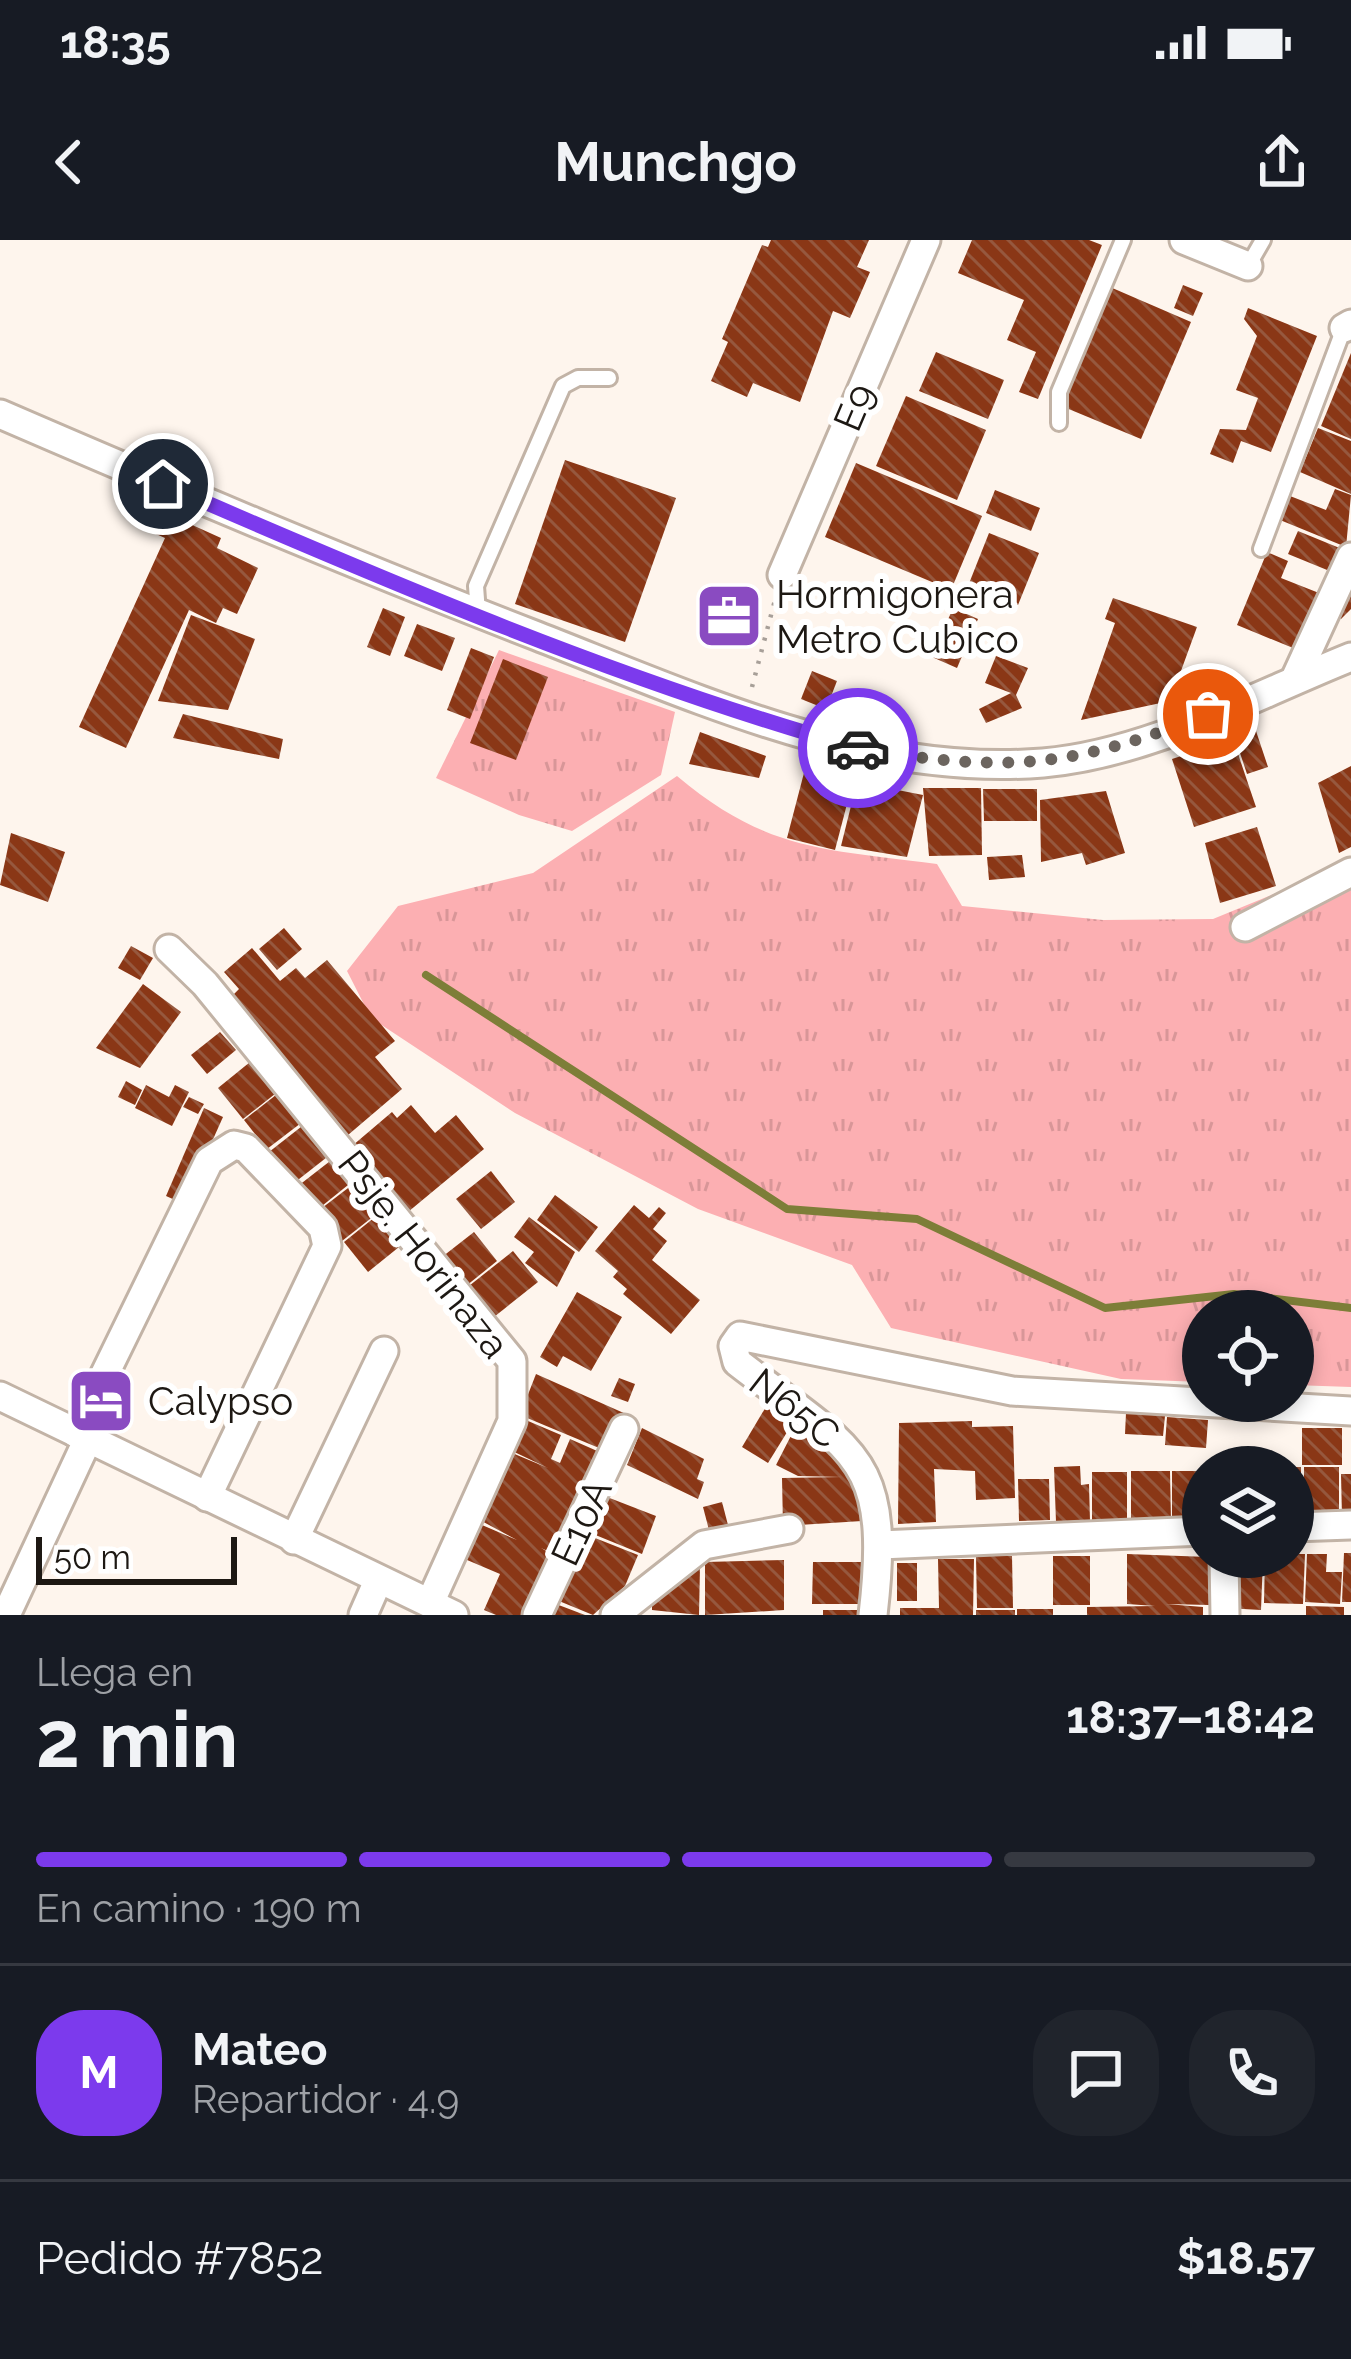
<!DOCTYPE html>
<html lang="es">
<meta charset="utf-8">
<style>
body{margin:0;font-family:Raleway,sans-serif;background:#20242c;color:#f1f3f6;height:100vh;display:flex;flex-direction:column;font-size:45px;white-space:nowrap}
*{box-sizing:border-box;margin:0}
p{font-size:39px;color:#9ea1a6}
.icon{flex:none;width:66px;height:66px;fill:none;stroke:currentColor;stroke-width:2;stroke-linecap:round;stroke-linejoin:round}
.map{position:relative;height:1375px;overflow:hidden}
.drawer{display:flex;flex-direction:column;background:#171b24;flex:1}
.drawer>*{flex:none}
.buttons{position:absolute;left:1182px;top:1050px;display:grid;gap:24px}
.buttons a{display:grid;place-items:center;width:132px;height:132px;border-radius:50%;background:#171b24;box-shadow:0 6px 18px #0003;font-size:60px}
.scale{position:absolute;left:36px;bottom:30px;width:201px;box-sizing:border-box;padding-left:12px;border:6px solid #1d1813;border-top:0;font-size:33px;line-height:42px;white-space:nowrap;color:#1d1813;-webkit-text-stroke:9px #fff;paint-order:stroke}
.pin{position:absolute;display:grid;place-items:center;width:102px;height:102px;color:#fff;margin:-51px;border:6px solid #fff;border-radius:50%;box-shadow:0 3px 12px #0007}
.courier{position:absolute;display:grid;place-items:center;width:120px;height:120px;margin:-60px;border:9px solid #7c3aed;border-radius:50%;background:#fff;color:#222;box-shadow:0 3px 15px #0007}
.summary em{font-style:normal;font-weight:700}
.summary div{display:flex;flex-direction:column-reverse}
.summary{display:flex;align-items:center;justify-content:space-between;height:204px;padding:0 36px}
h1{font-size:78px;font-weight:700;line-height:90px}
.bar{display:grid;grid-template-columns:repeat(4,1fr);gap:18px 12px;align-content:center;height:144px;padding:0 36px}
.bar i{height:15px;border-radius:9px;background:#363941}
.bar .on{background:#7c3aed}
.bar p{grid-column:span 4}
.line{display:flex;align-items:center;gap:30px;padding:0 36px;border-top:3px solid #363941}
.line div{flex:1}
.round{display:grid;place-items:center;flex:none;width:126px;height:126px;border-radius:48px;background:#20242c}
.status{display:flex;justify-content:space-between;align-items:center;height:84px;padding:0 60px;background:#171b24;direction:ltr}
.status svg{height:33px;fill:currentColor}
header{display:flex;justify-content:space-between;align-items:center;height:156px;padding:0 36px;background:#171b24;font-size:54px;font-weight:700}
.map>svg:first-child{display:block}
.grass{fill:url(#grass-tufts)}
.lines{fill:none;stroke-linecap:round;stroke-linejoin:round}
.stream{stroke:#7d7e38;stroke-width:8}
.building{fill:url(#building-back-hatch)}
.lane-casing{stroke:#c2b3a6;stroke-width:20}
.street-casing{stroke:#c2b3a6;stroke-width:33}
.path{stroke:#a79f98;stroke-width:4.5;stroke-dasharray:3 9;stroke-linecap:butt}
.lane{stroke:#fff;stroke-width:14}
.street{stroke:#fff;stroke-width:27}
.done{stroke:#6c655f;stroke-width:12;stroke-dasharray:0 21.6}
.route{stroke:#7c3aed;stroke-width:15}
.labels{text-anchor:middle;stroke-width:12;stroke-linejoin:round;paint-order:stroke}
.street-label{font-size:39px;fill:#1d1813;stroke:#fff}
.poi-label{font-size:39px;fill:#1d1813;stroke:#fff;text-anchor:start}
</style>
<div class="status"><b>18:35</b><svg viewBox="0 0 49 12"><path d="M0 12V9h3v3zM5 12V6h3v6zM10 12V3h3v9zM15 12V0h3v12zM26 1h20v11H26zM47 4h2v5h-2z"/></svg></div>
<header><svg class="icon" aria-label="back" viewBox="0 0 24 24"><path d="M15 5l-7 7 7 7"/></svg>Munchgo<svg class="icon" aria-label="share" viewBox="0 0 24 24"><path d="M12 15V3M7 8l5-5 5 5M5 13v7h14v-7"/></svg></header>
<div class="map">
<svg width="1351" height="1375" viewBox="0 0 1351 1375">
<defs>
<pattern id="grass-tufts" width="24" height="20" patternUnits="userSpaceOnUse" patternTransform="scale(3)"><rect width="24" height="20" fill="#fcafb2"/><path d="M3 7l-1-3M5 7V3M7 7l1-3M15 17l-1-3M17 17v-4M19 17l1-3" fill="none" stroke="#d89698"/></pattern>
<pattern id="building-back-hatch" width="6" height="6" patternUnits="userSpaceOnUse" patternTransform="scale(3)"><rect width="6" height="6" fill="#8a3716"/><path d="M-1 5l2 2M0 0l6 6M5-1l2 2" fill="none" stroke="#96583e"/></pattern>
</defs>
<rect width="100%" height="100%" fill="#fef5ed"/>
<g class="grass">
<path d="M 499,410 L 675,472 L 661,535 L 572,591 L 519,575 L 436,538 Z"/>
<path d="M 677,536 C 767,612 827,609 937,624 L 962,666 L 1103,680 L 1213,679 L 1351,622 L 1351,1147 L 1293,1145 L 1293,1071 L 1203,1071 L 1203,1142 L 1121,1139 L 891,1088 L 852,1025 L 698,969 L 515,873 L 371,778 L 347,731 L 398,666 L 533,633 Z"/>
</g>
<g class="lines">
<path class="stream" d="M 426,735 L 787,969 L 917,979 L 1105,1068 L 1234,1054 L 1351,1068"/>
</g>
<g class="building">
<path d="M 771,0 L 869,0 L 857,27 L 870,32 L 850,78 L 833,71 L 800,162 L 753,143 L 747,157 L 711,141 L 728,102 L 722,99 L 762,5 L 768,7 Z"/>
<path d="M 972,0 L 1089,0 L 1102,5 L 1038,159 L 1019,152 L 1036,112 L 1007,100 L 1024,60 L 958,33 Z"/>
<path d="M 1183,45 L 1203,53 L 1193,76 L 1174,68 Z"/>
<path d="M 1110,47 L 1191,82 L 1141,199 L 1059,165 Z"/>
<path d="M 1248,68 L 1317,96 L 1271,212 L 1241,201 L 1233,223 L 1210,214 L 1220,189 L 1246,190 L 1258,158 L 1236,150 L 1257,96 L 1244,79 Z"/>
<path d="M 936,112 L 1004,140 L 988,179 L 919,151 Z"/>
<path d="M 1351,113 L 1351,199 L 1321,186 Z"/>
<path d="M 906,156 L 986,190 L 957,260 L 876,226 Z"/>
<path d="M 1318,188 L 1351,201 L 1351,254 L 1300,232 Z"/>
<path d="M 565,220 L 676,258 L 625,402 L 515,364 Z"/>
<path d="M 856,223 L 982,276 L 951,350 L 825,297 Z"/>
<path d="M 1335,249 L 1351,255 L 1346,307 L 1280,280 L 1290,256 L 1326,270 Z"/>
<path d="M 995,250 L 1040,268 L 1031,291 L 986,273 Z"/>
<path d="M 157,269 L 221,298 L 217,308 L 258,328 L 237,374 L 223,368 L 216,383 L 189,370 L 126,508 L 79,487 L 165,298 L 147,290 Z"/>
<path d="M 1298,291 L 1342,309 L 1332,332 L 1288,314 Z"/>
<path d="M 989,293 L 1039,313 L 1018,365 L 968,346 Z"/>
<path d="M 1267,312 L 1288,321 L 1281,338 L 1319,353 L 1293,408 L 1237,385 Z"/>
<path d="M 1351,330 L 1351,369 L 1341,379 L 1331,374 Z"/>
<path d="M 1113,358 L 1197,387 L 1170,461 L 1081,480 L 1115,383 L 1105,379 Z"/>
<path d="M 383,368 L 405,377 L 390,416 L 367,407 Z"/>
<path d="M 953,368 L 978,379 L 957,428 L 932,417 Z"/>
<path d="M 191,375 L 255,399 L 228,470 L 158,461 Z"/>
<path d="M 417,384 L 455,398 L 442,431 L 404,416 Z"/>
<path d="M 471,408 L 494,417 L 470,479 L 447,470 Z"/>
<path d="M 996,416 L 1028,428 L 1016,455 L 1022,468 L 986,483 L 979,469 L 1011,453 L 985,443 Z"/>
<path d="M 503,419 L 548,437 L 516,520 L 470,503 Z"/>
<path d="M 812,431 L 837,441 L 826,469 L 801,459 Z"/>
<path d="M 183,474 L 283,499 L 279,519 L 173,498 Z"/>
<path d="M 1255,488 L 1268,527 L 1247,534 L 1234,495 Z"/>
<path d="M 700,492 L 766,516 L 759,538 L 689,524 Z"/>
<path d="M 1233,499 L 1256,567 L 1194,587 L 1172,519 Z"/>
<path d="M 1351,526 L 1351,607 L 1339,613 L 1318,543 Z"/>
<path d="M 805,529 L 853,541 L 835,610 L 787,598 Z"/>
<path d="M 857,542 L 923,555 L 907,617 L 841,606 Z"/>
<path d="M 923,548 L 981,548 L 982,615 L 929,616 Z"/>
<path d="M 983,549 L 1037,549 L 1037,581 L 984,581 Z"/>
<path d="M 1106,551 L 1125,613 L 1086,625 L 1082,613 L 1041,622 L 1040,560 Z"/>
<path d="M 1257,587 L 1276,646 L 1220,663 L 1205,603 Z"/>
<path d="M 11,593 L 65,612 L 48,662 L 0,645 Z"/>
<path d="M 1022,615 L 1025,637 L 989,640 L 987,617 Z"/>
<path d="M 284,688 L 302,709 L 277,730 L 259,709 Z"/>
<path d="M 131,706 L 153,718 L 140,740 L 118,728 Z"/>
<path d="M 252,708 L 280,741 L 296,728 L 305,738 L 327,720 L 395,801 L 375,817 L 402,849 L 348,895 L 232,756 L 239,749 L 224,732 Z"/>
<path d="M 143,744 L 181,772 L 140,828 L 96,808 Z"/>
<path d="M 220,792 L 236,810 L 207,834 L 191,815 Z"/>
<path d="M 255,818 L 280,850 L 243,879 L 218,848 Z"/>
<path d="M 126,841 L 142,850 L 135,865 L 118,857 Z"/>
<path d="M 146,845 L 169,857 L 175,845 L 189,852 L 172,886 L 135,868 Z"/>
<path d="M 281,851 L 305,880 L 267,909 L 244,880 Z"/>
<path d="M 189,857 L 204,864 L 198,874 L 183,867 Z"/>
<path d="M 411,865 L 435,893 L 456,875 L 484,909 L 408,972 L 352,906 L 392,872 L 397,878 Z"/>
<path d="M 204,868 L 223,877 L 184,964 L 166,956 Z"/>
<path d="M 306,883 L 331,914 L 294,943 L 269,912 Z"/>
<path d="M 334,918 L 353,941 L 317,970 L 298,946 Z"/>
<path d="M 491,931 L 515,962 L 481,989 L 456,959 Z"/>
<path d="M 356,942 L 379,972 L 342,1001 L 318,971 Z"/>
<path d="M 555,955 L 598,987 L 579,1012 L 537,980 Z"/>
<path d="M 634,965 L 649,978 L 659,967 L 666,973 L 653,989 L 667,1001 L 652,1020 L 700,1060 L 671,1094 L 623,1054 L 627,1049 L 613,1037 L 618,1031 L 595,1011 Z"/>
<path d="M 380,973 L 404,1003 L 368,1032 L 344,1002 Z"/>
<path d="M 529,977 L 575,1012 L 557,1047 L 525,1023 L 534,1012 L 514,997 Z"/>
<path d="M 474,992 L 497,1021 L 466,1046 L 442,1017 Z"/>
<path d="M 513,1011 L 538,1042 L 494,1077 L 469,1046 Z"/>
<path d="M 577,1052 L 622,1077 L 591,1131 L 563,1116 L 557,1127 L 540,1117 Z"/>
<path d="M 536,1134 L 626,1174 L 611,1213 L 520,1175 Z"/>
<path d="M 619,1138 L 635,1144 L 628,1162 L 611,1156 Z"/>
<path d="M 770,1160 L 797,1176 L 768,1223 L 742,1207 Z"/>
<path d="M 1126,1173 L 1165,1176 L 1163,1196 L 1125,1194 Z"/>
<path d="M 1167,1177 L 1208,1180 L 1206,1208 L 1165,1205 Z"/>
<path d="M 521,1178 L 561,1195 L 551,1219 L 560,1223 L 570,1199 L 604,1214 L 561,1317 L 541,1308 L 555,1316 L 530,1375 L 496,1375 L 484,1370 L 500,1334 L 460,1317 L 475,1282 L 517,1300 L 476,1278 L 505,1210 L 548,1228 L 508,1209 Z"/>
<path d="M 972,1181 L 972,1187 L 1013,1186 L 1015,1258 L 976,1260 L 975,1231 L 934,1229 L 936,1282 L 898,1284 L 899,1183 Z"/>
<path d="M 798,1182 L 860,1236 L 862,1281 L 783,1286 L 782,1238 L 842,1237 L 798,1236 L 776,1225 Z"/>
<path d="M 642,1188 L 704,1219 L 697,1239 L 704,1242 L 698,1259 L 627,1225 Z"/>
<rect x="1302" y="1188" width="40" height="37"/>
<path d="M 1080,1226 L 1081,1245 L 1089,1244 L 1090,1281 L 1056,1282 L 1054,1227 Z"/>
<rect x="1293" y="1227" width="8" height="49"/>
<rect x="1304" y="1227" width="35" height="52"/>
<path d="M 1131,1231 L 1170,1231 L 1171,1282 L 1131,1283 Z"/>
<rect x="1172" y="1231" width="31" height="46"/>
<rect x="1092" y="1232" width="35" height="49"/>
<path d="M 1341,1234 L 1351,1234 L 1351,1277 L 1342,1277 Z"/>
<path d="M 1018,1239 L 1049,1239 L 1050,1280 L 1019,1281 Z"/>
<path d="M 607,1257 L 656,1276 L 642,1314 L 593,1294 Z"/>
<path d="M 722,1262 L 728,1285 L 709,1290 L 703,1267 Z"/>
<path d="M 590,1296 L 638,1315 L 625,1346 L 593,1375 L 559,1361 Z"/>
<path d="M 1344,1313 L 1351,1313 L 1351,1362 L 1342,1362 Z"/>
<path d="M 1127,1314 L 1208,1317 L 1209,1365 L 1166,1364 L 1203,1367 L 1203,1375 L 1087,1375 L 1087,1367 L 1155,1366 L 1127,1364 Z"/>
<path d="M 1293,1314 L 1305,1314 L 1303,1364 L 1264,1363 L 1265,1317 Z"/>
<path d="M 1307,1314 L 1327,1314 L 1326,1332 L 1342,1332 L 1340,1364 L 1305,1362 Z"/>
<path d="M 976,1316 L 1012,1316 L 1013,1368 L 977,1368 Z"/>
<rect x="1053" y="1316" width="37" height="49"/>
<path d="M 1228,1317 L 1263,1317 L 1261,1370 L 1226,1368 Z"/>
<path d="M 938,1319 L 974,1319 L 973,1375 L 900,1375 L 900,1368 L 939,1368 Z"/>
<path d="M 784,1320 L 784,1370 L 705,1375 L 705,1322 Z"/>
<path d="M 813,1322 L 861,1322 L 861,1364 L 812,1364 Z"/>
<rect x="897" y="1323" width="20" height="38"/>
<path d="M 700,1326 L 699,1375 L 652,1370 L 652,1364 Z"/>
<path d="M 556,1364 L 585,1375 L 552,1375 Z"/>
<path d="M 1306,1366 L 1344,1367 L 1344,1375 L 1306,1375 Z"/>
<rect x="1017" y="1369" width="36" height="6"/>
<rect x="823" y="1370" width="36" height="5"/>
<rect x="976" y="1370" width="39" height="5"/>
</g>
<g class="lines">
<g class="lane-casing">
<g id="lane">
<path d="M 1248,26 L 1263,0"/>
<path d="M 1059,183 L 1059,152 L 1123,0"/>
<path d="M 1261,309 L 1344,88"/>
<path d="M 478,373 L 476,346 L 563,146 L 578,138 L 609,138"/>
</g>
</g>
<g class="street-casing">
<g id="street">
<path d="M 1184,0 L 1248,26"/>
<path d="M 1344,88 L 1351,84"/>
<path d="M 0,174 C 178,251 356,326 537,396 C 698,459 866,537 1043,523 C 1148,514 1254,456 1351,417"/>
<path d="M 782,335 L 926,0"/>
<path d="M 1295,439 L 1351,317"/>
<path d="M 1245,687 L 1351,632"/>
<path d="M 169,709 L 205,744 L 512,1121 L 512,1181 L 430,1363"/>
<path d="M 0,1156 L 454,1375"/>
<path d="M 76,1193 L 209,921 L 234,905 L 246,908 L 323,988 L 327,1006 L 207,1257"/>
<path d="M 1293,1287 L 1351,1285"/>
<path d="M 294,1300 L 384,1111"/>
<path d="M 880,1305 L 1203,1291"/>
<path d="M 1224,1317 L 1225,1375"/>
<path d="M 6,1375 L 88,1199"/>
<path d="M 363,1375 L 378,1341"/>
<path d="M 537,1375 L 624,1189"/>
<path d="M 615,1375 L 704,1305 L 789,1289"/>
<path d="M 873,1375 C 892,1213 854,1213 737,1122 L 733,1106 L 740,1096 L 1012,1151 L 1351,1171"/>
</g>
</g>
<path class="path" d="M 752,447 L 775,360"/>
<use href="#lane" class="lane"/>
<use href="#street" class="street"/>
</g>
<g class="lines">
<path class="done" d="M 858,508 C 1004,533 1070,529 1208,474"/>
<path class="route" d="M 163,244 C 389,342 620,441 858,508"/>
</g>
<defs>
<g id="office-square" transform="scale(3.45)"><rect x="-9" y="-9" width="18" height="18" rx="4" fill="#8a4bc1" stroke="#fff"/><path d="M-6-3h4V-5.5h4V-3h4V5H-6ZM-1-4.5V-3h2v-1.5ZM-6 0V1H6V0Z" fill="#fff"/></g>
<g id="hotel-square" transform="scale(3.45)"><rect x="-9" y="-9" width="18" height="18" rx="4" fill="#8a4bc1" stroke="#fff"/><path d="M-6-4.5h1.5V1H6V5H4.5V3h-9V5H-6ZM-4 0a1.8 1.8 0 1 1 3.6 0ZM.5 0V-2.5h3Q6-2.5 6 0Z" fill="#fff"/></g>
</defs>
<g fill-rule="evenodd">
<use href="#office-square" x="729" y="376"/>
<use href="#hotel-square" x="101" y="1161"/>
</g>
<g class="labels">
<g class="street-label">
<text transform="translate(854 167) rotate(-67)" y="14">E9</text>
<text transform="translate(424 1014) rotate(52)" y="14">Psje. Horinaza</text>
<text transform="translate(795 1168) rotate(38)" y="14">N65C</text>
<text transform="translate(581 1282) rotate(-65)" y="14">E10A</text>
</g>
<g class="poi-label">
<text x="776" y="368">Hormigonera<tspan x="776" dy="45">Metro Cubico</tspan></text>
<text x="148" y="1175">Calypso</text>
</g>
</g>
</svg>
<div class="buttons">
<a><svg class="icon" aria-label="locate" viewBox="0 0 24 24"><circle cx="12" cy="12" r="6"/><path d="M12 2v4M12 18v4M2 12h4M18 12h4"/></svg></a>
<a><svg class="icon" aria-label="layers" viewBox="0 0 24 24"><path d="M12 4l9 5-9 5-9-5zM3 14l9 5 9-5"/></svg></a>
</div>
<div class="scale">50 m</div>
<div class="pin" style="left:1208px;top:474px;background:#ea580c"><svg class="icon" aria-label="bag" viewBox="0 0 24 24"><path d="M5 8h14l-1 12H6zM9 8a3 3 0 0 1 6 0"/></svg></div>
<div class="pin" style="left:163px;top:244px;background:#1f2937"><svg class="icon" aria-label="home" viewBox="0 0 24 24"><path d="M3 11l9-7 9 7M6 9v11h12V9"/></svg></div>
<div class="courier" style="left:858px;top:508px"><svg class="icon" aria-label="car" viewBox="0 0 24 24"><path d="M5 17H2v-5l4-1 3-4h7l3 4 3 1v5h-3M9 17h6M6 11h13"/><circle cx="7" cy="17" r="2"/><circle cx="17" cy="17" r="2"/></svg></div>
</div>
<section class="drawer">
<div class="summary"><div><h1>2 min</h1><p>Llega en</p></div><em>18:37–18:42</em></div>
<div class="bar"><i class="on"></i><i class="on"></i><i class="on"></i><i></i><p>En camino · 190 m</p></div>
<div class="line" style="height:216px"><b class="round" style="background:#7c3aed;color:#fff">M</b><div><b>Mateo</b><p>Repartidor · 4.9</p></div><a class="round"><svg class="icon" aria-label="chat" viewBox="0 0 24 24"><path d="M4 5h16v11H9l-5 4z"/></svg></a><a class="round"><svg class="icon" aria-label="phone" viewBox="0 0 24 24"><path d="M5 4h4l2 5-3 2q2 4 5 5l2-3 5 2v4C11 20 4 13 5 4z"/></svg></a></div>
<div class="line" style="height:156px"><div>Pedido #7852</div><b>$18.57</b></div>
</section>
